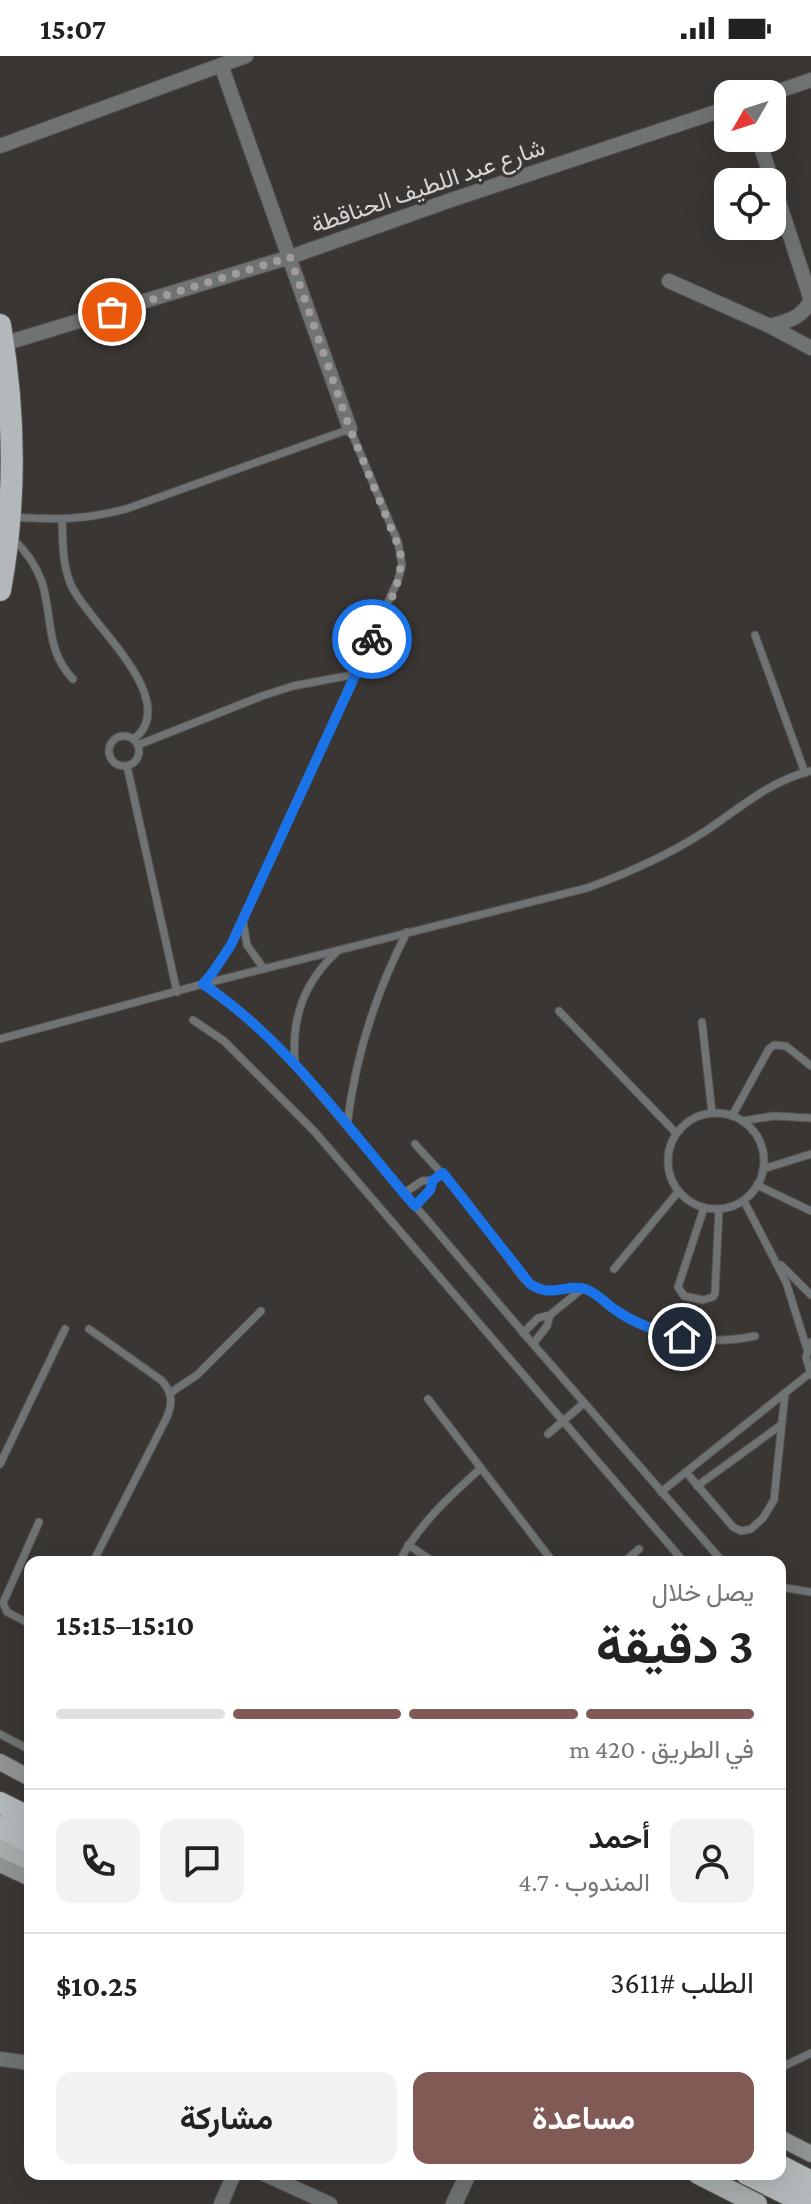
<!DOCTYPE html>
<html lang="ar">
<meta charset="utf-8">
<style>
body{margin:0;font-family:"Crimson Pro",Vazirmatn,serif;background:#f2f2f2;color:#222;direction:rtl;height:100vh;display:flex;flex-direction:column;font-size:30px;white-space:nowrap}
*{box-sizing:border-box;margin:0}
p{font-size:26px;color:#767676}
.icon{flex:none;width:44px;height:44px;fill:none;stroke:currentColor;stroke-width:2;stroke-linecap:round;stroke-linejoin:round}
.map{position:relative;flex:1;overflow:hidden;direction:ltr}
.sheet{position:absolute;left:24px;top:1500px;width:762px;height:624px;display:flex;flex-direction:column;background:#fff;border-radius:16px;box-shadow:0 8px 32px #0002;direction:rtl}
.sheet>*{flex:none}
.needle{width:52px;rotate:231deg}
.tools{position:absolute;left:714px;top:24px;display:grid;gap:16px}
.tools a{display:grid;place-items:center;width:72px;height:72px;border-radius:16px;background:#fff;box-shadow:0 8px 32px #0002;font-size:40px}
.pin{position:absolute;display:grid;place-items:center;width:68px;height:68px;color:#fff;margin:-34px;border:4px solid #fff;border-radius:50%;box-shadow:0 2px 8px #0007}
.courier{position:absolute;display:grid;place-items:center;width:80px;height:80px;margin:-40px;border:6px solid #1a73e8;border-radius:50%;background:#fff;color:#222;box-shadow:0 2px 10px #0007}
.head em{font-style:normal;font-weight:700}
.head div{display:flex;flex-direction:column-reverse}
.head{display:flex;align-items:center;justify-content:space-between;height:136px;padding:0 32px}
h1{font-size:52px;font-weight:700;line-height:60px}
.bar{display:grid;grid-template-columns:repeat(4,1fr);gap:12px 8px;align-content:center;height:96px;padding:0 32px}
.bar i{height:10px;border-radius:6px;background:#e0e0e0}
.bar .active{background:#815955}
.bar p{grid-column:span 4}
.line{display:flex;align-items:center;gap:20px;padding:0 32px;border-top:2px solid #e0e0e0}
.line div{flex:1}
.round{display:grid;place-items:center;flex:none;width:84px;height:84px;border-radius:16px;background:#f2f2f2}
.cta{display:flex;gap:16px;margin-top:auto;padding:16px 32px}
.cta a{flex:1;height:92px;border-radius:16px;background:#815955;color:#fff;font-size:32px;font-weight:700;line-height:92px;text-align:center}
.cta a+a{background:#f2f2f2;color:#222}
.status{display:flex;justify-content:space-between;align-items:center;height:56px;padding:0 40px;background:#fff;direction:ltr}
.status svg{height:22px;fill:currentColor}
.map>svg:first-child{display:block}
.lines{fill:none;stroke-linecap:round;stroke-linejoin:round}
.service-casing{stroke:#565351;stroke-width:9}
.minor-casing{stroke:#565351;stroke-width:16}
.tertiary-casing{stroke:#565351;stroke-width:18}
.secondary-casing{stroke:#565351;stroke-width:18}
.primary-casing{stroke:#565351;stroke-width:22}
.trunk-casing{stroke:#565351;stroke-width:24}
.service{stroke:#707373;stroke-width:7}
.minor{stroke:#707373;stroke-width:14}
.tertiary{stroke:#707373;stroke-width:16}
.secondary{stroke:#909494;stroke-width:16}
.primary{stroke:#a8adae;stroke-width:20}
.trunk{stroke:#b3b8ba;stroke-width:22}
.done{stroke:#a09d9b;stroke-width:8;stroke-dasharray:0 14.4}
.route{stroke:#1a73e8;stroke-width:10}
.labels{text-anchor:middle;stroke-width:6;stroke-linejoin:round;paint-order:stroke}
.street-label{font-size:24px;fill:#d7d5d3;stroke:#3a3634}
</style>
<div class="status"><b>15:07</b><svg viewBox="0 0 49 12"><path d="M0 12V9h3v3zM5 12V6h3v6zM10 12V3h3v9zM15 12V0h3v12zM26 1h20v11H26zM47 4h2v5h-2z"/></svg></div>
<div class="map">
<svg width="811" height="2148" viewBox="0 0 811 2148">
<rect width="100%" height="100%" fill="#3a3634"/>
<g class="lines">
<g class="service-casing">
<g id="service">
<path d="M 13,461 C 57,464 83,464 126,453 L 350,373 L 398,486 L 402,509 L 398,524 L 231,889 L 213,916 L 203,928"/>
<path d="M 62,464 C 63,487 62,510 72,531 C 89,567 183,644 134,683"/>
<path d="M 14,484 C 26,495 36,510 42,526 C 53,562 45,594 73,623"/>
<path d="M 755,579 L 805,717"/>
<circle cx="124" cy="695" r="15"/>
<path d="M 138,689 L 262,640 L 293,630 L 357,618"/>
<path d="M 127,710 L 177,936"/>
<path d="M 243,866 L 247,889 L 264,913"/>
<path d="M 203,928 L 253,966 L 295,1009 L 533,1288 L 723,1506"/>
<path d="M 559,955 L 676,1077"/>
<path d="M 193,964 L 224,985 L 314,1075 L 684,1506"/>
<path d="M 702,966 L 712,1057"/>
<path d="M 0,983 L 203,928 L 587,832 C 628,817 667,800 704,776 C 739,753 769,725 811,715"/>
<path d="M 295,1008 C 291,962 304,925 339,894"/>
<circle cx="716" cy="1105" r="48"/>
<path d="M 732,1060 L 769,993 L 774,989 L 786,990 L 811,1010"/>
<path d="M 742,1065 L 774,1060 L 811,1062"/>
<path d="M 347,1070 C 355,1001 375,938 407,876"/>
<path d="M 415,1088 L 462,1140 L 524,1223 C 551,1248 564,1224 588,1234 C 599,1239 607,1249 618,1256 C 659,1282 708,1290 755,1280"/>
<path d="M 763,1113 L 811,1098"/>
<path d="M 757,1129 L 811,1155"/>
<path d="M 404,1137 L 422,1125 L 433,1124 L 443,1117"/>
<path d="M 744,1145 L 786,1226 L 807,1293"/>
<path d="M 415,1150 L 430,1134 L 433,1124"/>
<path d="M 704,1152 L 678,1231 L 684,1240 L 703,1244 L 713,1241 L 715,1237 L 719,1153"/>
<path d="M 781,1209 L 811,1239"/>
<path d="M 614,1213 L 678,1136"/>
<path d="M 89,1273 L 161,1324 C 173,1336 173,1348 166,1363 L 93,1506"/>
<path d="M 523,1277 L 538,1262 L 550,1259 L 583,1232"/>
<path d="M 811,1286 L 806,1301 L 811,1319"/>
<path d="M 533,1288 L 547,1270 L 550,1259"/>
<path d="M 170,1337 L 197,1319 L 261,1255"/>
<path d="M 428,1343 L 553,1506"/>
<path d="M 548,1378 L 584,1347"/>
<path d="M 0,1408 L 65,1273"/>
<path d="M 686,1416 L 733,1471 L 741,1475 L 751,1473 L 763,1462 L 774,1444 L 785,1337"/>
<path d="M 697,1430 L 781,1369"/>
<path d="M 661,1436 L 810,1317"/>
<path d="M 408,1489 L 434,1506"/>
<path d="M 399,1506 C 419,1468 450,1440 481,1412"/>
<path d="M 624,1506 L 639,1493"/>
<path d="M 780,1531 L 811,1536"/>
<path d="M 30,1568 L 7,1556 L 3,1547 L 39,1466"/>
<path d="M 0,1678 L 30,1694"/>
<path d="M 780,2012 L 811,1997"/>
</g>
</g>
<g class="minor-casing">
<g id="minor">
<path d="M 221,9 L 350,373"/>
<path d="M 770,38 L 811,24"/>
<path d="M 758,82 L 811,244"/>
<path d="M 0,90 L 246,0"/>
<path d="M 669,225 L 770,270 L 811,292"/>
<path d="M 770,270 C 788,265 802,262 811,244"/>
<path d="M 3,288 L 290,201 L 451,144 L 728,52"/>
<path d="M 0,2003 L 30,2007"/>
<path d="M 264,2118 L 330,2148"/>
<path d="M 221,2148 L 234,2118"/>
</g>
</g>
<g class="tertiary-casing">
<path id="tertiary" d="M 454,2148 L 468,2118"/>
</g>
<g class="secondary-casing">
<g id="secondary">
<path d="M 0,1706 L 30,1722"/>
<path d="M 0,1808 L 30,1822"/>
<path d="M 780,2082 L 811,2098"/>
</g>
</g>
<g class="primary-casing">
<g id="primary">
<path d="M 0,1790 L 30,1804"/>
<path d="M 698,2118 L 757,2148"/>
</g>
</g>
<g class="trunk-casing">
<g id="trunk">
<path d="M 0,269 C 15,356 16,447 0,534"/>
<path d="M 0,1747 L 30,1762"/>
<path d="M 0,1771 L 30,1786"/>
<path d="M 780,2110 L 811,2126"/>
<path d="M 747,2118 L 808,2148"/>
</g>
</g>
<use href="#service" class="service"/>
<use href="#minor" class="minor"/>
<use href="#tertiary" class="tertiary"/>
<use href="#secondary" class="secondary"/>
<use href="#primary" class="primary"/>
<use href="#trunk" class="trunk"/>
</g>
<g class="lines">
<path class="done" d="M 112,256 L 290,201 L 350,373 L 400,494 C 405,525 385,555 372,583"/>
<path class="route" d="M 372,583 L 231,889 L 213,916 L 203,928 C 288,985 348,1073 415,1150 L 430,1134 L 433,1124 L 443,1117 L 530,1228 C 553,1243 565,1227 585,1233 C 598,1237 606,1248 617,1255 C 636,1268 659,1276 682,1281"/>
</g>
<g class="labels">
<g class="street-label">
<text transform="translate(428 130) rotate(-19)" y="8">شارع عبد اللطيف الحناقطة</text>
</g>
</g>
</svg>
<div class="tools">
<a><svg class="needle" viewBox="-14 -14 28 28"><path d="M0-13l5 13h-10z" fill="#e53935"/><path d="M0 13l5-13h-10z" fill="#767676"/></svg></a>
<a><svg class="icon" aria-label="locate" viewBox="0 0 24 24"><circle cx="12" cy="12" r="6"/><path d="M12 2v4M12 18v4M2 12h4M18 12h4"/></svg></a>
</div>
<div class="pin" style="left:112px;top:256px;background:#ea580c"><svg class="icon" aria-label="bag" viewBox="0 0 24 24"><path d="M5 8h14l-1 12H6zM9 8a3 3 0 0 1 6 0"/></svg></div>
<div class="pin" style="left:682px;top:1281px;background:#1f2937"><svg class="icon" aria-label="home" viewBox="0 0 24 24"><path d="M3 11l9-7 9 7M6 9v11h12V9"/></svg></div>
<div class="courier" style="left:372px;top:583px"><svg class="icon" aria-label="bike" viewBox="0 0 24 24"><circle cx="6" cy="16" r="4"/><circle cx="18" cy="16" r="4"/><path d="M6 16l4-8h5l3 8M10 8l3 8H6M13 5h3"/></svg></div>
<section class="sheet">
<div class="head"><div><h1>3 دقيقة</h1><p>يصل خلال</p></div><em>15:10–15:15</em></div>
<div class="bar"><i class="active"></i><i class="active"></i><i class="active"></i><i></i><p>في الطريق · 420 m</p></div>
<div class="line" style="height:144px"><a class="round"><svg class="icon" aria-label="person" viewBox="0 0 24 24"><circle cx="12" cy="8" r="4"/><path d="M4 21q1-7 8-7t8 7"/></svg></a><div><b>أحمد</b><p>المندوب · 4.7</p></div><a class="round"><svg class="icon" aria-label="chat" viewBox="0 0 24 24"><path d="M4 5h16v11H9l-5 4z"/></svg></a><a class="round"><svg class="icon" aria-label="phone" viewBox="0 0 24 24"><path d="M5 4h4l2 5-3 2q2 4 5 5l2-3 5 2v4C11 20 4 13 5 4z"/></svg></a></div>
<div class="line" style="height:104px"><div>الطلب #3611</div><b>$10.25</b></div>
<div class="cta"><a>مساعدة</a><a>مشاركة</a></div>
</section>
</div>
